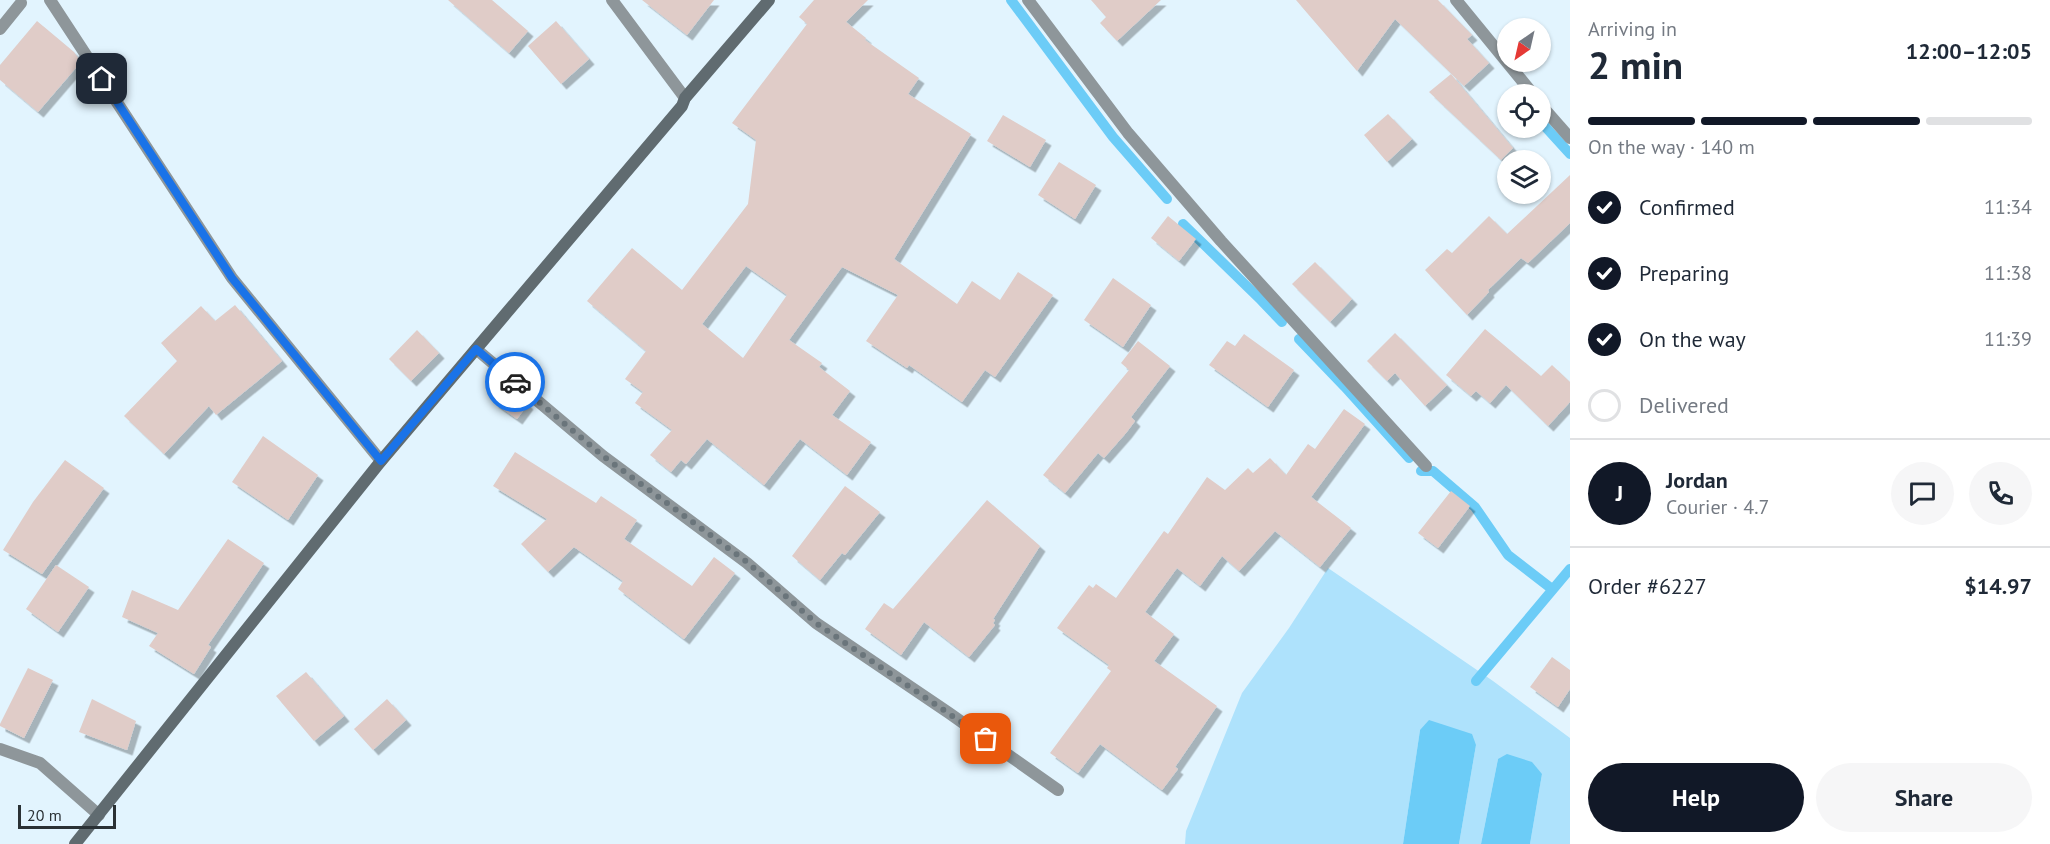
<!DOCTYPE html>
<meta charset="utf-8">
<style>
body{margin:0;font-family:"PT Sans",sans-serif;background:#f6f6f7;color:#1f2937;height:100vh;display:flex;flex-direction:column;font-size:22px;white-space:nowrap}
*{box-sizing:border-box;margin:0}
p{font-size:20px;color:#747a83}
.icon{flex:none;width:33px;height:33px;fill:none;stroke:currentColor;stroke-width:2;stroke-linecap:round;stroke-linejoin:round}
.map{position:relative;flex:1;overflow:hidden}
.side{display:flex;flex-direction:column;background:#fff;width:480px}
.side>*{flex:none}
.needle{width:39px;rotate:214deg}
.controls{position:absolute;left:1497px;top:18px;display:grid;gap:12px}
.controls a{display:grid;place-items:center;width:54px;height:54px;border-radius:50%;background:#fff;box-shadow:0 2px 4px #0004;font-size:30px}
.scale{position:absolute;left:18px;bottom:15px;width:98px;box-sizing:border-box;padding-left:6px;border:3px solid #2a3135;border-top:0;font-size:16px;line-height:21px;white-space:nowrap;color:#2a3135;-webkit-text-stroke:4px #e2f4fe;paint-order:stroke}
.pin{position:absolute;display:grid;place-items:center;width:51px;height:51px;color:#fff;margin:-26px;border-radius:12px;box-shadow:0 3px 9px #0006}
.courier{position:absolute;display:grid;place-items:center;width:60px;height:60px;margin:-30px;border:4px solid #1a73e8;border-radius:50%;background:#fff;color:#222;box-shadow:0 2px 8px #0007}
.overview em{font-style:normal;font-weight:700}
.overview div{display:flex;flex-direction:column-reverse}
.overview{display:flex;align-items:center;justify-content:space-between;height:102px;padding:0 18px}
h1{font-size:39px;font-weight:700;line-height:45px}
.bar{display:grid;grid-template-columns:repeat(4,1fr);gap:9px 6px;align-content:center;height:72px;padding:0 18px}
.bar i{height:8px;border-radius:4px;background:#e0e1e3}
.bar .selected{background:#111827}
.bar p{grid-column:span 4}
.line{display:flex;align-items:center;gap:15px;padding:0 18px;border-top:2px solid #e0e1e3}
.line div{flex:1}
.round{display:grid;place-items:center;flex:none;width:63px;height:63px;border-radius:32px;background:#f6f6f7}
ol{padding:0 18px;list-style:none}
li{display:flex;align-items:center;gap:18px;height:66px}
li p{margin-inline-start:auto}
li .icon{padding:6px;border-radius:50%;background:#111827;color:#fff;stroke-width:4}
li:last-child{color:#747a83}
li i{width:33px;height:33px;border:3px solid #e0e1e3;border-radius:50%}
.primary-button{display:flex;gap:12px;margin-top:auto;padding:12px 18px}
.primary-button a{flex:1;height:69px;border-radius:36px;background:#111827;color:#fff;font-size:24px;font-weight:700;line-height:69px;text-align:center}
.primary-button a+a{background:#f6f6f7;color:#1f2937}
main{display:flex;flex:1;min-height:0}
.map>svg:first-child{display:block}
.green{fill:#aee2fc}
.water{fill:#6cccf7}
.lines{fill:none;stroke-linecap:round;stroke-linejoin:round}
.stream{stroke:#6cccf7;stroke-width:10}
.building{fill:#e0ccc8;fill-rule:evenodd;filter:url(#shadow)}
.street{stroke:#8e969a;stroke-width:12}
.secondary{stroke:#606b70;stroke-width:12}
.done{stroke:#6a757b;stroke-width:6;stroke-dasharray:0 10.8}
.route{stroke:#1a73e8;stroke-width:8}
</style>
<main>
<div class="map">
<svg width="1570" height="844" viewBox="0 0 1570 844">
<defs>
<filter id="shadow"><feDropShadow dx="5.5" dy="5.5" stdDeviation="0" flood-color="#0004"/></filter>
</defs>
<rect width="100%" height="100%" fill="#e2f4fe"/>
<path class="green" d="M 1328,568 L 1493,681 L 1570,738 L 1570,844 L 1530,844 L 1542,774 L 1498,759 L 1481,844 L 1459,844 L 1476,745 L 1420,730 L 1403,844 L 1185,844 L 1186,831 L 1242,693 L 1289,628 Z"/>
<g class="water">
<path d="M 1429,720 L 1472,734 L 1476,745 L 1459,844 L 1403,844 L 1420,730 Z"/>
<path d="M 1507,754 L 1532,762 L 1542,774 L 1530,844 L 1481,844 L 1498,759 Z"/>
</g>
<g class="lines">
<g class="stream">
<path d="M 1011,0 L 1113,137 L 1167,199"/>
<path d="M 1540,121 L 1570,154"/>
<path d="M 1183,224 L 1261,300 L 1282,322"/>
<path d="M 1299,339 L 1345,387 L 1409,458"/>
<path d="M 1421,471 L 1433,471 L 1475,507 L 1508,555 L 1552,589"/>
<path d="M 1476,681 L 1570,569"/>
</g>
</g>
<g class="building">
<path d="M 448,0 L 492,0 L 528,31 L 509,53 Z"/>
<path d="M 642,0 L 714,0 L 687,35 Z"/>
<path d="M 814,0 L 868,0 L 846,22 L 866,38 L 865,40 L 919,78 L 908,94 L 971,134 L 894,259 L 957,304 L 972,281 L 1000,300 L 1018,272 L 1053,295 L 995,377 L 985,370 L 962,402 L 909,365 L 907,368 L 866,341 L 898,295 L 842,267 L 789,340 L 822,363 L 819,367 L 850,391 L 832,415 L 871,442 L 847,475 L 800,439 L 764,485 L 707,439 L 686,464 L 681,460 L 671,472 L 650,455 L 672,430 L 635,403 L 643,392 L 625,379 L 646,351 L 587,301 L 632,248 L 682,290 L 748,204 L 756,140 L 732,123 L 807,24 L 799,17 ZM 746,266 L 787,295 L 743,358 L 702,324 Z"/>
<path d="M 1091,0 L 1161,0 L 1117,41 L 1100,23 L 1106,17 Z"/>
<path d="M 1296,0 L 1438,0 L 1472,35 L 1467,39 L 1489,63 L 1464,86 L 1395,19 L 1357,71 Z"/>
<path d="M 37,21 L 74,52 L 81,62 L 38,112 L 0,80 L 0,65 Z"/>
<path d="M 556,21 L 589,59 L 561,84 L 528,46 Z"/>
<path d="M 1451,74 L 1513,148 L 1501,160 L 1429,92 Z"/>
<path d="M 1388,114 L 1412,139 L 1387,162 L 1364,135 Z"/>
<path d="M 1003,115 L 1046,140 L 1030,167 L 987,141 Z"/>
<path d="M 1059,162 L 1096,185 L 1075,219 L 1038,195 Z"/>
<path d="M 1570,175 L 1570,223 L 1528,263 L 1521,258 L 1488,290 L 1489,292 L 1467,315 L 1425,270 L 1447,249 L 1452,253 L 1489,216 L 1507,234 Z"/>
<path d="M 1168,216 L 1196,239 L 1179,261 L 1151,238 Z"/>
<path d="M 1315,262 L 1352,299 L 1330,322 L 1292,284 Z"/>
<path d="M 1113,278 L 1151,305 L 1123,347 L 1084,320 Z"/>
<path d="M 235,305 L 282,361 L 216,415 L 209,406 L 164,454 L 124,416 L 177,361 L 161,343 L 201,306 L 215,321 Z"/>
<path d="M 1485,329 L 1541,376 L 1552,365 L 1570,382 L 1570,402 L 1548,426 L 1506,385 L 1490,403 L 1476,391 L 1471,396 L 1446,375 Z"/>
<path d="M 417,330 L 439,353 L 411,381 L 389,359 Z"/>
<path d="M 1395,333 L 1447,385 L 1425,406 L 1395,373 L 1387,381 L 1367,361 Z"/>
<path d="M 1244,334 L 1294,370 L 1268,407 L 1209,365 L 1227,341 L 1235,346 Z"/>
<path d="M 1138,341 L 1170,366 L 1131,417 L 1135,421 L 1126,433 L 1104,458 L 1098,453 L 1065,493 L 1043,475 L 1129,370 L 1121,363 Z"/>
<path d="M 506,385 L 528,404 L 517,419 L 493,402 Z"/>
<path d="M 1344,409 L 1365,424 L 1311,497 L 1351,528 L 1320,567 L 1275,531 L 1239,571 L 1222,556 L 1200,586 L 1177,568 L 1145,612 L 1174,634 L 1154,661 L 1217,706 L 1175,767 L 1178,769 L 1162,790 L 1100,744 L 1078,773 L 1050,753 L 1111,671 L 1107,668 L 1109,665 L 1057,628 L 1089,585 L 1093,588 L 1096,584 L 1116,598 L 1164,531 L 1168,534 L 1207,477 L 1225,490 L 1248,468 L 1253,473 L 1270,458 L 1286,475 L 1308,444 L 1315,449 Z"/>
<path d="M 263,436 L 318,475 L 288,520 L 232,482 Z"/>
<path d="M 515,452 L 596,503 L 601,496 L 637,520 L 624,539 L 692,586 L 714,557 L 735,573 L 684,639 L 618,589 L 623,581 L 574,547 L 548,572 L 521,544 L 547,519 L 493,486 Z"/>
<path d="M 65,460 L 104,488 L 42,574 L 3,550 L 33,502 Z"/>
<path d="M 845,486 L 880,512 L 845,555 L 842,553 L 820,580 L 792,556 Z"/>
<path d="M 1451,491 L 1470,506 L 1438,548 L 1418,533 Z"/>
<path d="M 987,500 L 1040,546 L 993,619 L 995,620 L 993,623 L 995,625 L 969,657 L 924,622 L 901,655 L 865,629 L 884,603 L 893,609 Z"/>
<path d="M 228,539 L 264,563 L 208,645 L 211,647 L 194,674 L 149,646 L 158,633 L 122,617 L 132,590 L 178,610 Z"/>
<path d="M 56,565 L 89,587 L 58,632 L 26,609 Z"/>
<path d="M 1552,657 L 1570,670 L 1570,689 L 1558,707 L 1530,687 Z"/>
<path d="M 28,668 L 53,680 L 24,738 L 0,726 L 0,724 Z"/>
<path d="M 306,672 L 344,716 L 314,741 L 276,696 Z"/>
<path d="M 92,699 L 136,721 L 127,750 L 79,732 Z"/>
<path d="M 387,699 L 406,720 L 373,750 L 354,729 Z"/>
</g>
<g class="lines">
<g class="street">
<path d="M 50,0 L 232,278 L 381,461"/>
<path d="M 612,0 L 685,98"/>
<path d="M 1028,0 L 1128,133 L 1221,241 L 1426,466"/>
<path d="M 1456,0 L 1533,94"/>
<path d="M 0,29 L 21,3"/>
<path d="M 1540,104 L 1570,138"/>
<path d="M 476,349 L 603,456 L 747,563 L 816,623 L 949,713 L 1058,790"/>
<path d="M 0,749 L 40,763 L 99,815"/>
</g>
<path class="secondary" d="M 75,844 L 381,461 L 682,106 L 685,98 L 769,0"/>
</g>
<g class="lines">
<path class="done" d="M 515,382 L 603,456 L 747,562 L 816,623 L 986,739"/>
<path class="route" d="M 102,79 L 232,278 L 381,461 L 476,349 L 515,382"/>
</g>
</svg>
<div class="controls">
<a><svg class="needle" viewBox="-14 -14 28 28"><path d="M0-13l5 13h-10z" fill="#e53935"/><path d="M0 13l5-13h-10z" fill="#747a83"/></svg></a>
<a><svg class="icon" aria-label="locate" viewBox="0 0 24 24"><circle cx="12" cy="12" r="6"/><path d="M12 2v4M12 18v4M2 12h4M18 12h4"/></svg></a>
<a><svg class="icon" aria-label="layers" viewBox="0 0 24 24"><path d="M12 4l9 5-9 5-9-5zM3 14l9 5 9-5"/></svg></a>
</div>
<div class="scale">20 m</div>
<div class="pin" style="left:986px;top:739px;background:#ea580c"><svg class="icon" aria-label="bag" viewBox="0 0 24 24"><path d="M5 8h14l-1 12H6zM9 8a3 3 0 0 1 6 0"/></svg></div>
<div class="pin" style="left:102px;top:79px;background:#1f2937"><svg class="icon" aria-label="home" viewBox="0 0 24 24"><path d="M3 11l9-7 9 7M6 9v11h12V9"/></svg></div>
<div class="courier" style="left:515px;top:382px"><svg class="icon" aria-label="car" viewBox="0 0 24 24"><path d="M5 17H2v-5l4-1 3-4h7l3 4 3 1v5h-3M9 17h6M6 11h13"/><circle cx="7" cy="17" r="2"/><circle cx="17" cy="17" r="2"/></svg></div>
</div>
<section class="side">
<div class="overview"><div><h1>2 min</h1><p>Arriving in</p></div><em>12:00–12:05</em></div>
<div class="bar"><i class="selected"></i><i class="selected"></i><i class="selected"></i><i></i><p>On the way · 140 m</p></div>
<ol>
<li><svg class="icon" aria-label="check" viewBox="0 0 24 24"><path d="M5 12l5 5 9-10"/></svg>Confirmed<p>11:34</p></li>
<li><svg class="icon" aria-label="check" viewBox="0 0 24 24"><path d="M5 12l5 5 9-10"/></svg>Preparing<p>11:38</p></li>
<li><svg class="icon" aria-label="check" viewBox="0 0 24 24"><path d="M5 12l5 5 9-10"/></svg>On the way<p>11:39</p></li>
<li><i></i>Delivered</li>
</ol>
<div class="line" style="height:108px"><b class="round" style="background:#111827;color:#fff">J</b><div><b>Jordan</b><p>Courier · 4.7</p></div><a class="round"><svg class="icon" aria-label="chat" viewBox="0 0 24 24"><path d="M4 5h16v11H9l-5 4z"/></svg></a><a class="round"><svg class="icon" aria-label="phone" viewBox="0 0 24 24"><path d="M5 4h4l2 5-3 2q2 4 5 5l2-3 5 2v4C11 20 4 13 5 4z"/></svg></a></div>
<div class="line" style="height:78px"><div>Order #6227</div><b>$14.97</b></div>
<div class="primary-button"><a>Help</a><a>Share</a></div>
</section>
</main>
